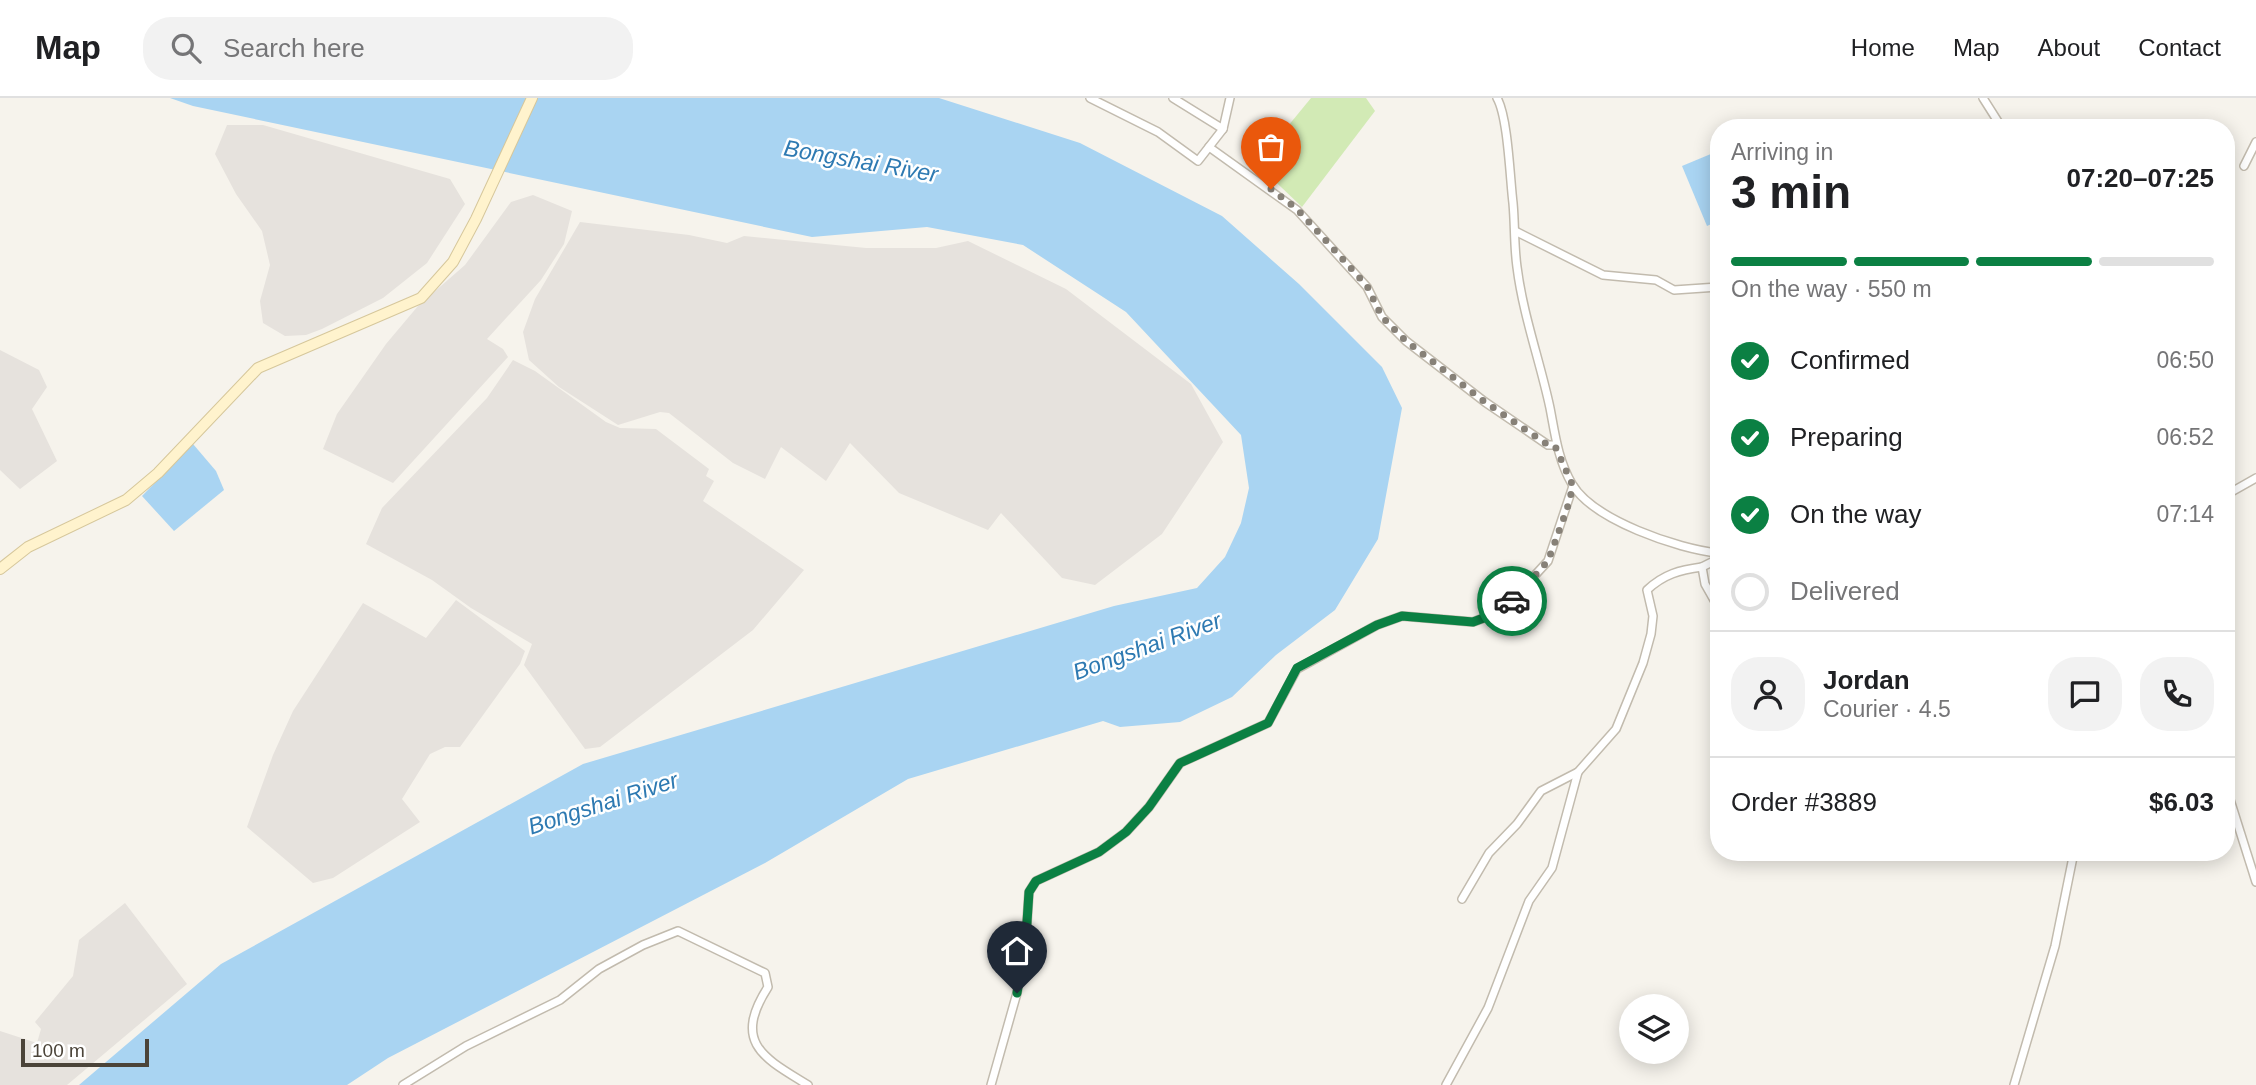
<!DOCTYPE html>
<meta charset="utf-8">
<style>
body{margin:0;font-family:Helvetica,sans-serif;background:#f2f2f2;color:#202124;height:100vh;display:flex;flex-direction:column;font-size:26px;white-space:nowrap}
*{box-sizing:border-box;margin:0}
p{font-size:23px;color:#757577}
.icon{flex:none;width:38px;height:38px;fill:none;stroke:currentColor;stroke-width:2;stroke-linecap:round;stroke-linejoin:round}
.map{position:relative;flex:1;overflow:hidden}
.side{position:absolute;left:1710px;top:21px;width:525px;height:742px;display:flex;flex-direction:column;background:#fff;border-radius:28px;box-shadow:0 4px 18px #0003}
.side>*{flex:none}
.buttons{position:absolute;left:1619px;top:896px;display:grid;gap:14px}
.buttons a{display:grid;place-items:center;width:70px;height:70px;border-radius:50%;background:#fff;box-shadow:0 4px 18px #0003;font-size:35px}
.scale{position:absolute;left:21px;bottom:18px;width:128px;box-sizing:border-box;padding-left:7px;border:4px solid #4b4439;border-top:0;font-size:19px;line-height:24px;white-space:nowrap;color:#4b4439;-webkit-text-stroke:5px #fff;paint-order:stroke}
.pin{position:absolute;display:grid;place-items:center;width:60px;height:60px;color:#fff;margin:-72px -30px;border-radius:50% 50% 50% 0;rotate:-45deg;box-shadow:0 0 7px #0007}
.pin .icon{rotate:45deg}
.courier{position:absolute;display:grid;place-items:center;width:70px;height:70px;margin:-35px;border:5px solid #0b8043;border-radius:50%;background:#fff;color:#222;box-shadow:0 2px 9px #0007}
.headline em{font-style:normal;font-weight:800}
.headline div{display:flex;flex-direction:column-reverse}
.headline{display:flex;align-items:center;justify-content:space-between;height:119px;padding:0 21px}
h1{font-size:46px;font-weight:800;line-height:52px}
.bar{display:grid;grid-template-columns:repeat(4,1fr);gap:10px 7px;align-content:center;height:84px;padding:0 21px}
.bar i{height:9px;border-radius:5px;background:#e0e0e0}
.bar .on{background:#0b8043}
.bar p{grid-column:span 4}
.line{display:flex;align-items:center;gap:18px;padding:0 21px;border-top:2px solid #e0e0e0}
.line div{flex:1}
.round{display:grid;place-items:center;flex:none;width:74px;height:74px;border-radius:28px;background:#f2f2f2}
ol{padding:0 21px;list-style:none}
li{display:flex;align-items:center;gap:21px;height:77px}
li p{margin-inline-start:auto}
li .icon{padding:7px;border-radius:50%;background:#0b8043;color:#fff;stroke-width:4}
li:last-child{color:#757577}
li i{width:38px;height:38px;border:4px solid #e0e0e0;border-radius:50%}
header{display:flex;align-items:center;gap:42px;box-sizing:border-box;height:98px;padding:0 35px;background:#fff;border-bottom:2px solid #e0e0e0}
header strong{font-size:33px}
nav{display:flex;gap:38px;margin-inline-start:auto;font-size:24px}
.search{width:490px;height:63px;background:#f2f2f2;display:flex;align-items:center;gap:18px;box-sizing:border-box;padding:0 24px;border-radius:28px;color:#757577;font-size:26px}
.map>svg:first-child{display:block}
.industrial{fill:#e6e2dd}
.green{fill:#d2eab5}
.water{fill:#a9d4f2}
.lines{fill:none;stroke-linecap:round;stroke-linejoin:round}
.street-casing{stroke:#c2bbae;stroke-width:10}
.secondary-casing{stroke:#d6c79b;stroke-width:12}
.street{stroke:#fff;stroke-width:7}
.secondary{stroke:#fff3cd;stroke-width:10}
.done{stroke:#878178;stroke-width:7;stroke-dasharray:0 12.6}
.route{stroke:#0b8043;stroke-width:9}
.labels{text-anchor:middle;stroke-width:5;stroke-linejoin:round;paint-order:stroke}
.water-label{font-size:23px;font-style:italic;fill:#2e7ab2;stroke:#fff}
</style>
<header>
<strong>Map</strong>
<div class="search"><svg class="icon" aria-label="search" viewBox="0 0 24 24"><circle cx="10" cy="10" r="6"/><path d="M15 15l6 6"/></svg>Search here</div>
<nav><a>Home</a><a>Map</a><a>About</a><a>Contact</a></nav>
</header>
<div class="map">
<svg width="2256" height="987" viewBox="0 0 2256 987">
<rect width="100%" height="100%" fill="#f6f3ec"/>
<g class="industrial">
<path d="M 227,27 L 263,27 L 450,81 L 465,106 L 427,165 L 383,200 L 322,231 L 306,237 L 285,238 L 263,225 L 260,203 L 270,167 L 262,133 L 236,96 L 215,56 Z"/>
<path d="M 533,97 L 572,113 L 564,146 L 541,182 L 487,241 L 503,251 L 508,259 L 393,385 L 323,351 L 337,316 L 386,246 L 418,208 L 465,167 L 511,104 Z"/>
<path d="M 580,124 L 689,137 L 727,145 L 744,138 L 866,150 L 936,150 L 968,143 L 1066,191 L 1191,286 L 1223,344 L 1162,436 L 1095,487 L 1062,480 L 1001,415 L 988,432 L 899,395 L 850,345 L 826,383 L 781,349 L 765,381 L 733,365 L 669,315 L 660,314 L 618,327 L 559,289 L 529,262 L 523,234 L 535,201 Z"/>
<path d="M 0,252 L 39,272 L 47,289 L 32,311 L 57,363 L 20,391 L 0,372 Z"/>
<path d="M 513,262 L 535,273 L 606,324 L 620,330 L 656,331 L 709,371 L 706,378 L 714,383 L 703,403 L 804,472 L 753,532 L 600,649 L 585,651 L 524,567 L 532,546 L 471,510 L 432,482 L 366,446 L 382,410 L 487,300 Z"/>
<path d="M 456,502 L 525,553 L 520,566 L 460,649 L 445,649 L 430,656 L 402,701 L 420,724 L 333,780 L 313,785 L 247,729 L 273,657 L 293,613 L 363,505 L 426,540 Z"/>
<path d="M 125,805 L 187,886 L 67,987 L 0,987 L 0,933 L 37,945 L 41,931 L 35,924 L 73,878 L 79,842 Z"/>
</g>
<path class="green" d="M 1311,0 L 1366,0 L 1375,13 L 1302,109 L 1257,66 Z"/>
<g class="water">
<path d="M 170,0 L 939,0 L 1080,45 L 1222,118 L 1299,186 L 1382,269 L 1402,310 L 1378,441 L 1335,512 L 1276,557 L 1232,599 L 1180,624 L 1120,629 L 1103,623 L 908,681 L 765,765 L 388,960 L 347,987 L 79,987 L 221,866 L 583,666 L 1114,508 L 1197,490 L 1225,459 L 1241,425 L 1249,390 L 1241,337 L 1126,214 L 1023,147 L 927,129 L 812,139 L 193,8 Z"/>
<path d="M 1718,53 L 1718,123 L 1707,128 L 1682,68 Z"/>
<path d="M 193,346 L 216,373 L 224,392 L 174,433 L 142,398 Z"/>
</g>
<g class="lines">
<g class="street-casing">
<g id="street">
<path d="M 1090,0 L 1158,34 L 1198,63 L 1223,31"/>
<path d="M 1173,0 L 1223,31 L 1230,0"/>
<path d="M 1497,0 C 1508,19 1510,81 1513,105 C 1515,127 1514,148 1517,169 C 1523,217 1540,263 1550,310 C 1555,336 1558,362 1572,386 C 1593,422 1678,451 1718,455"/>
<path d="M 1983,0 L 2002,30"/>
<path d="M 1209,49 L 1297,112 L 1367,189 L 1382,219 L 1406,243 L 1485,304 L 1548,347 L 1555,347"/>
<path d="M 2244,68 L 2256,44"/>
<path d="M 1515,133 L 1603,177 L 1656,182 L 1674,192 L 1718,189"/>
<path d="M 2226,397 L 2256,380"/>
<path d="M 1718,461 L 1702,469 L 1705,486 L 1718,509"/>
<path d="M 2226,689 L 2256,784"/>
<path d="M 1462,801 L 1489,755 L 1517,726 L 1541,693 L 1578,674 L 1616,631 L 1643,565 L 1651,536 L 1653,518 L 1647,492 C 1664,476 1680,472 1702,469"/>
<path d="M 403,987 L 466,948 L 560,902 L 599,871 L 643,847 L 678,833 L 765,875 L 768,889 C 732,945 764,960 808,987"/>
<path d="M 991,987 L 1017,895 L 1026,839 L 1029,794 L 1036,783 L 1099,754 L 1126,734 L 1149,709 L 1180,665 L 1268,625 L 1297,571 L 1377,527 L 1402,518 L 1473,524 L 1502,513 L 1548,463 L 1573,388"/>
<path d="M 1446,987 L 1488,910 L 1529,803 L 1552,770 L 1578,674"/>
<path d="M 2014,987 L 2055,848 L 2074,754"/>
</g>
</g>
<g class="secondary-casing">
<path id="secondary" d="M 0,471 L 28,449 L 126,402 L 158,375 L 258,270 L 421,200 L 453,164 L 476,121 L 532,0"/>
</g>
<use href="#street" class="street"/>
<use href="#secondary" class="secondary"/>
</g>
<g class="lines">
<path class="done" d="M 1271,91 L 1297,111 L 1329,146 L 1367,188 L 1382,219 L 1406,243 L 1485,304 L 1548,347 L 1555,348 L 1573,388 L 1567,411 L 1548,463 L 1512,503"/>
<path class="route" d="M 1017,895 L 1026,839 L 1029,794 L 1036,783 L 1099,754 L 1126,734 L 1149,709 L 1180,665 L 1268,625 L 1297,570 L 1377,527 L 1402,518 L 1473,524 L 1502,513 L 1512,503"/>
</g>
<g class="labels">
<g class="water-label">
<text transform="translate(861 63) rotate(10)" y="8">Bongshai River</text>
<text transform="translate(1147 548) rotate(-20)" y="8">Bongshai River</text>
<text transform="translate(603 705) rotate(-18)" y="8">Bongshai River</text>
</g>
</g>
</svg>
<div class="buttons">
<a><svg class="icon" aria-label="layers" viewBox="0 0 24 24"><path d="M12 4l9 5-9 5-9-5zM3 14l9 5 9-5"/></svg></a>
</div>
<div class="scale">100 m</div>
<div class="pin" style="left:1271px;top:91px;background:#ea580c"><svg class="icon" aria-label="bag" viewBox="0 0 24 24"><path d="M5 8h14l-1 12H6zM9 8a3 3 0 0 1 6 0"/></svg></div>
<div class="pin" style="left:1017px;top:895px;background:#1f2937"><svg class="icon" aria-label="home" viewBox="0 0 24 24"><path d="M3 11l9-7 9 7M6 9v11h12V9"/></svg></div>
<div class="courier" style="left:1512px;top:503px"><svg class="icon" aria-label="car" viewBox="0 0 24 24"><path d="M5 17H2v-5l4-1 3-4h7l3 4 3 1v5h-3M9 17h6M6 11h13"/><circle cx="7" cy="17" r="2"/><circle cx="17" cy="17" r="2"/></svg></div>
<section class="side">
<div class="headline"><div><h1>3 min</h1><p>Arriving in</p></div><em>07:20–07:25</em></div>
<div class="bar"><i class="on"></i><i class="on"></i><i class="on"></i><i></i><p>On the way · 550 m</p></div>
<ol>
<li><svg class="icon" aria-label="check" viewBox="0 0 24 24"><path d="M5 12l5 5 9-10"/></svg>Confirmed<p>06:50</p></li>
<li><svg class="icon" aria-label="check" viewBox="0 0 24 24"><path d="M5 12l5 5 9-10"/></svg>Preparing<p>06:52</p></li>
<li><svg class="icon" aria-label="check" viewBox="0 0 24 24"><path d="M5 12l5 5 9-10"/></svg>On the way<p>07:14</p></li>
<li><i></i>Delivered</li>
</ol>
<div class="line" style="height:126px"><a class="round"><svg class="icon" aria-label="person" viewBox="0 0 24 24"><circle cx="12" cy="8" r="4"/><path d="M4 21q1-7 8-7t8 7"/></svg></a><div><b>Jordan</b><p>Courier · 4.5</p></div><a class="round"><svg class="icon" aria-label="chat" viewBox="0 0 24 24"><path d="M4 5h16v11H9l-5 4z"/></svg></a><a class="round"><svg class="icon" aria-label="phone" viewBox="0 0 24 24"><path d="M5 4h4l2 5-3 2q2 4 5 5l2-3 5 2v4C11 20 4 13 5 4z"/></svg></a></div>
<div class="line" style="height:91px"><div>Order #3889</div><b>$6.03</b></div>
</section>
</div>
